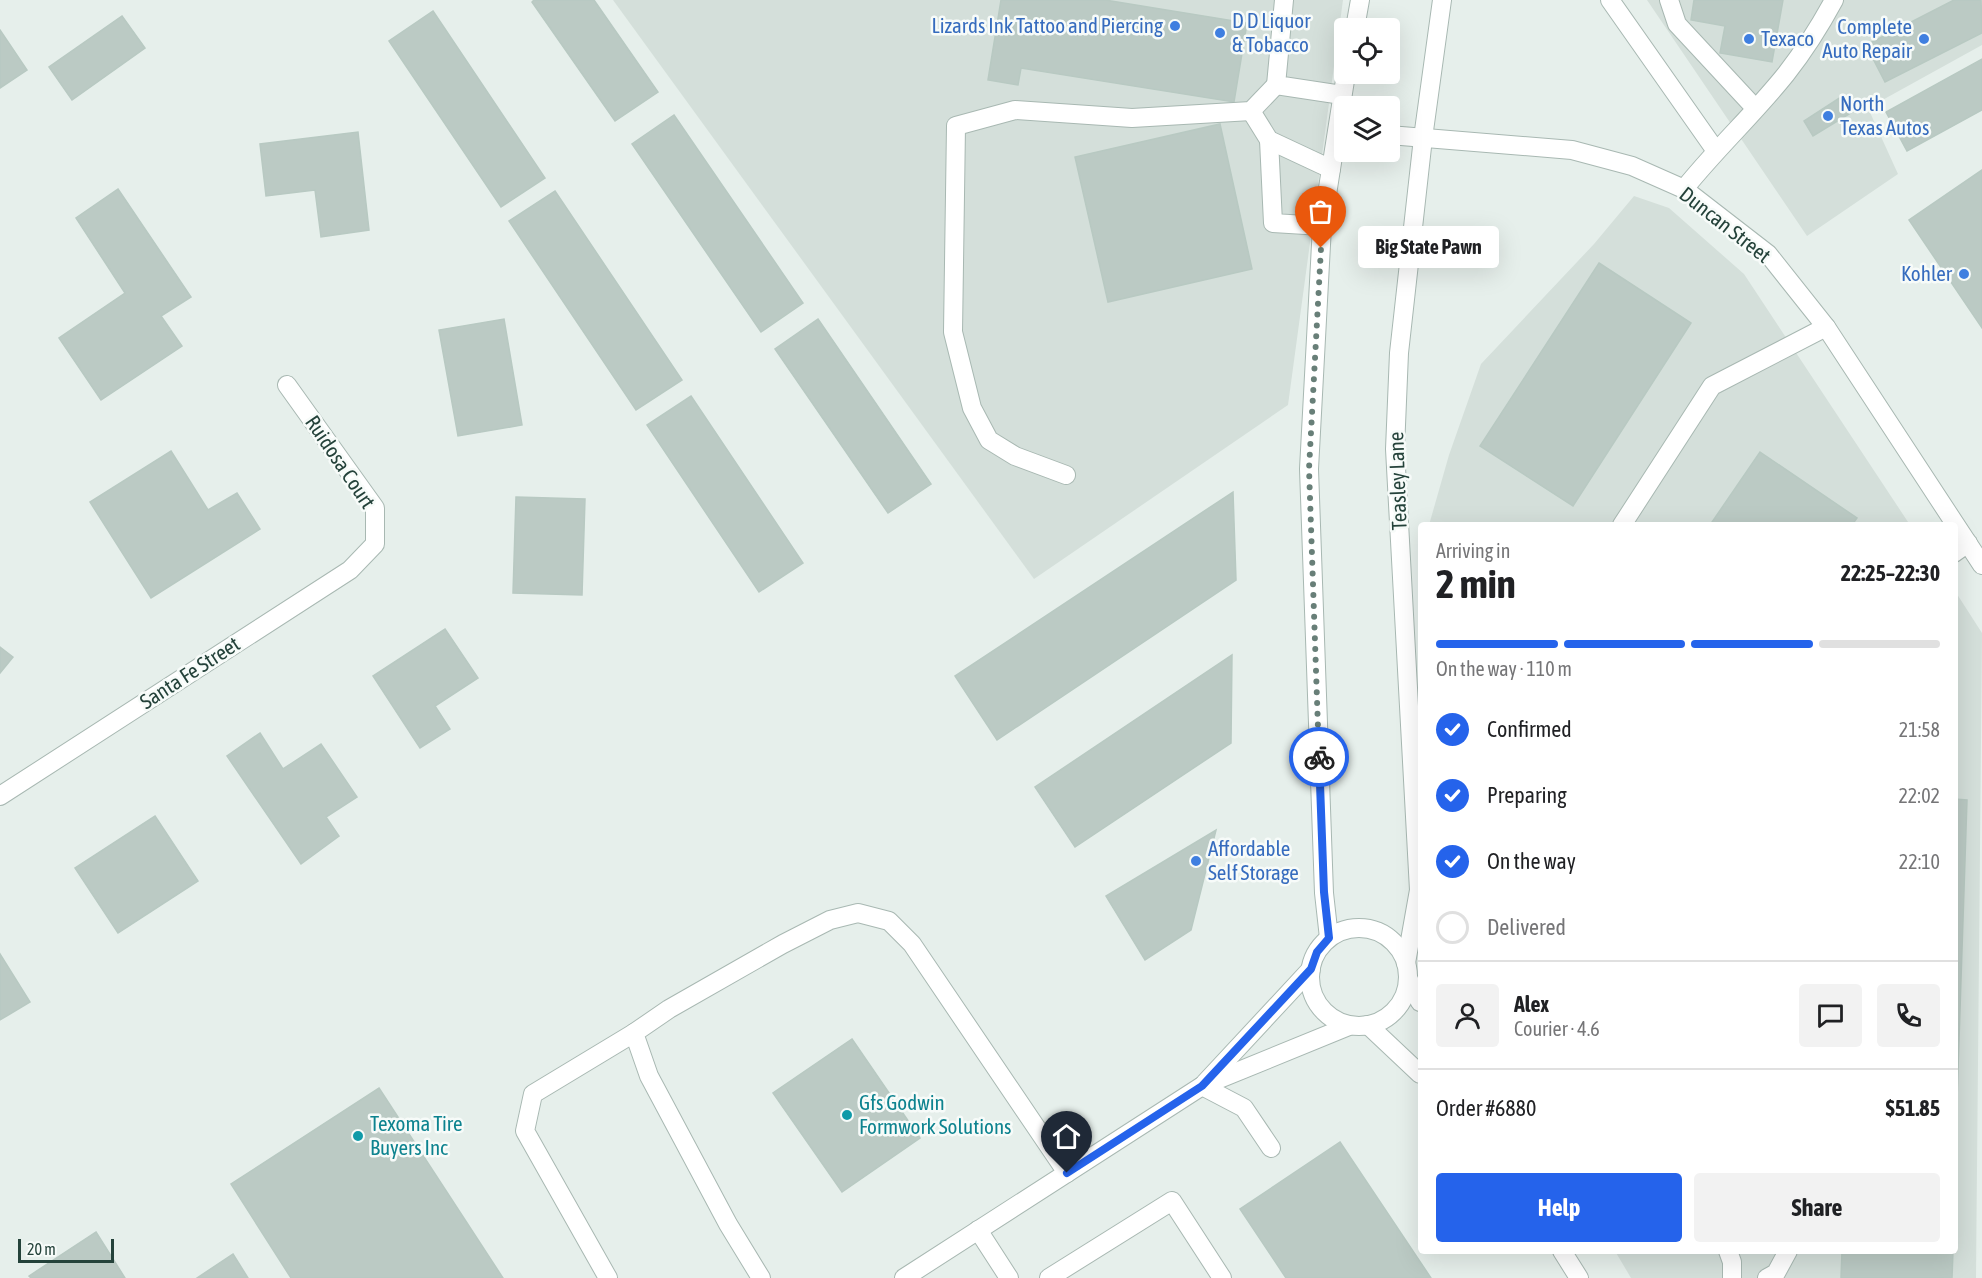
<!DOCTYPE html>
<meta charset="utf-8">
<style>
body{margin:0;font-family:"Asap Condensed",sans-serif;background:#f2f2f2;color:#202124;height:100vh;display:flex;flex-direction:column;font-size:22px;white-space:nowrap}
*{box-sizing:border-box;margin:0}
p{font-size:20px;color:#757577}
.icon{flex:none;width:33px;height:33px;fill:none;stroke:currentColor;stroke-width:2;stroke-linecap:round;stroke-linejoin:round}
.map{position:relative;flex:1;overflow:hidden}
.panel{position:absolute;left:1418px;top:522px;width:540px;height:732px;display:flex;flex-direction:column;background:#fff;border-radius:6px;box-shadow:0 6px 24px #0002}
.panel>*{flex:none}
.buttons{position:absolute;left:1334px;top:18px;display:grid;gap:12px}
.buttons a{display:grid;place-items:center;width:66px;height:66px;border-radius:6px;background:#fff;box-shadow:0 6px 24px #0002;font-size:30px}
.scale{position:absolute;left:18px;bottom:15px;width:96px;box-sizing:border-box;padding-left:6px;border:3px solid #24423a;border-top:0;font-size:16px;line-height:21px;white-space:nowrap;color:#24423a;-webkit-text-stroke:4px #f7fbf9;paint-order:stroke}
.pin{position:absolute;display:grid;place-items:center;width:51px;height:51px;color:#fff;margin:-62px -26px;border-radius:50% 50% 50% 0;rotate:-45deg;box-shadow:0 0 6px #0007}
.pin .icon{rotate:45deg}
.courier{position:absolute;display:grid;place-items:center;width:60px;height:60px;margin:-30px;border:4px solid #2563eb;border-radius:50%;background:#fff;color:#222;box-shadow:0 2px 8px #0007}
.bubble{position:absolute;height:42px;border-radius:6px;background:#fff;box-shadow:0 6px 24px #0002;font-size:20px;font-weight:700;line-height:42px;text-align:center}
.head em{font-style:normal;font-weight:700}
.head div{display:flex;flex-direction:column-reverse}
.head{display:flex;align-items:center;justify-content:space-between;height:102px;padding:0 18px}
h1{font-size:39px;font-weight:700;line-height:45px}
.bar{display:grid;grid-template-columns:repeat(4,1fr);gap:9px 6px;align-content:center;height:72px;padding:0 18px}
.bar i{height:8px;border-radius:4px;background:#e0e0e0}
.bar .on{background:#2563eb}
.bar p{grid-column:span 4}
.line{display:flex;align-items:center;gap:15px;padding:0 18px;border-top:2px solid #e0e0e0}
.line div{flex:1}
.round{display:grid;place-items:center;flex:none;width:63px;height:63px;border-radius:6px;background:#f2f2f2}
ol{padding:0 18px;list-style:none}
li{display:flex;align-items:center;gap:18px;height:66px}
li p{margin-inline-start:auto}
li .icon{padding:6px;border-radius:50%;background:#2563eb;color:#fff;stroke-width:4}
li:last-child{color:#757577}
li i{width:33px;height:33px;border:3px solid #e0e0e0;border-radius:50%}
.primary-button{display:flex;gap:12px;margin-top:auto;padding:12px 18px}
.primary-button a{flex:1;height:69px;border-radius:6px;background:#2563eb;color:#fff;font-size:24px;font-weight:700;line-height:69px;text-align:center}
.primary-button a+a{background:#f2f2f2;color:#202124}
.map>svg:first-child{display:block}
.built{fill:#d4dfda}
.building{fill:#bbcac4;stroke:#b8c9c2;stroke-width:1.5}
.lines{fill:none;stroke-linecap:round;stroke-linejoin:round}
.service-casing{stroke:#a8b8b2;stroke-width:20}
.minor-casing{stroke:#a8b8b2;stroke-width:20}
.tertiary-casing{stroke:#a8b8b2;stroke-width:20}
.service{stroke:#fff;stroke-width:18}
.minor{stroke:#fff;stroke-width:18}
.tertiary{stroke:#fff;stroke-width:18}
.done{stroke:#687f78;stroke-width:6;stroke-dasharray:0 10.8}
.route{stroke:#2563eb;stroke-width:8}
.shop-dot{fill:#3f7fe0;stroke:#f7fbf9;stroke-width:2}
.culture-dot{fill:#0f9aa8;stroke:#f7fbf9;stroke-width:2}
.labels{text-anchor:middle;stroke-width:5;stroke-linejoin:round;paint-order:stroke}
.shop-label{font-size:21px;fill:#366cbe;stroke:#f7fbf9;text-anchor:start}
.street-label{font-size:21px;fill:#24423a;stroke:#f7fbf9}
.culture-label{font-size:21px;fill:#0d838f;stroke:#f7fbf9;text-anchor:start}
</style>
<div class="map">
<svg width="1982" height="1278" viewBox="0 0 1982 1278">
<rect width="100%" height="100%" fill="#e6efeb"/>
<g class="built">
<path d="M 613,0 L 1343,0 L 1288,405 L 1034,579 Z"/>
<path d="M 1647,0 L 1982,0 L 1982,45 L 1868,108 L 1898,174 L 1807,236 Z"/>
<path d="M 1634,196 L 1669,208 L 1744,274 L 1910,525 L 1429,525 L 1449,455 L 1481,364 L 1594,244 Z"/>
<path d="M 1955,591 L 1982,633 L 1976,1278 L 1631,1278 L 1615,1251 L 1954,1251 Z"/>
</g>
<g class="building">
<path d="M 534,0 L 594,0 L 658,92 L 615,121 L 532,2 Z"/>
<path d="M 1001,0 L 1105,0 L 1247,23 L 1234,102 L 1021,68 L 1018,85 L 988,80 Z"/>
<path d="M 1694,0 L 1783,0 L 1772,62 L 1720,53 L 1725,26 L 1691,20 Z"/>
<path d="M 1954,0 L 1981,0 L 1982,33 L 1885,82 L 1866,45 Z"/>
<path d="M 433,11 L 545,178 L 501,207 L 389,41 Z"/>
<path d="M 122,16 L 145,48 L 72,100 L 49,67 Z"/>
<path d="M 0,30 L 27,70 L 0,88 Z"/>
<path d="M 1982,59 L 1982,110 L 1907,151 L 1886,112 Z"/>
<path d="M 1844,95 L 1854,111 L 1813,136 L 1804,121 Z"/>
<path d="M 674,115 L 803,303 L 761,332 L 632,144 Z"/>
<path d="M 1220,124 L 1252,269 L 1108,302 L 1075,157 Z"/>
<path d="M 358,132 L 369,230 L 321,237 L 315,190 L 266,196 L 260,144 Z"/>
<path d="M 1982,170 L 1982,328 L 1909,220 Z"/>
<path d="M 118,189 L 191,297 L 161,316 L 182,346 L 101,400 L 59,338 L 125,293 L 76,218 Z"/>
<path d="M 555,191 L 682,380 L 636,410 L 509,221 Z"/>
<path d="M 1599,263 L 1691,323 L 1573,506 L 1480,446 Z"/>
<path d="M 504,319 L 522,425 L 458,436 L 439,330 Z"/>
<path d="M 818,319 L 931,484 L 888,513 L 775,349 Z"/>
<path d="M 691,396 L 803,563 L 759,592 L 647,425 Z"/>
<path d="M 171,451 L 208,510 L 237,493 L 260,529 L 151,598 L 90,502 Z"/>
<path d="M 1760,452 L 1857,518 L 1852,525 L 1710,525 Z"/>
<path d="M 1233,492 L 1236,580 L 997,740 L 955,676 Z"/>
<path d="M 516,497 L 585,499 L 582,595 L 513,593 Z"/>
<path d="M 445,629 L 478,678 L 435,706 L 450,729 L 420,748 L 373,676 Z"/>
<path d="M 0,647 L 13,657 L 0,673 Z"/>
<path d="M 1232,655 L 1231,743 L 1075,847 L 1035,787 Z"/>
<path d="M 260,733 L 283,769 L 321,744 L 357,797 L 326,817 L 339,836 L 301,864 L 227,756 Z"/>
<path d="M 1954,799 L 1967,800 L 1954,1190 Z"/>
<path d="M 155,816 L 198,881 L 118,933 L 75,868 Z"/>
<path d="M 1216,830 L 1191,930 L 1145,960 L 1106,896 Z"/>
<path d="M 0,954 L 30,1002 L 0,1020 Z"/>
<path d="M 852,1039 L 920,1138 L 842,1192 L 773,1093 Z"/>
<path d="M 379,1088 L 503,1278 L 291,1278 L 231,1184 Z"/>
<path d="M 1340,1142 L 1431,1278 L 1286,1278 L 1240,1209 Z"/>
<path d="M 96,1232 L 125,1278 L 31,1278 L 29,1276 Z"/>
<path d="M 1842,1251 L 1953,1251 L 1952,1278 L 1841,1278 Z"/>
<path d="M 233,1254 L 248,1278 L 197,1278 Z"/>
</g>
<g class="lines">
<g class="service-casing">
<g id="service">
<path d="M 1284,0 L 1276,85 L 1342,95"/>
<path d="M 1610,0 L 1716,151"/>
<path d="M 1669,0 L 1677,24 L 1755,108"/>
<path d="M 1251,111 L 1269,140 L 1331,169"/>
<path d="M 1269,140 L 1273,223 L 1322,226"/>
<path d="M 1684,189 C 1716,149 1754,114 1786,74 C 1804,51 1820,26 1834,0"/>
<path d="M 1066,475 L 1015,456 L 989,440 L 972,408 L 953,332 L 956,126 L 1015,110 L 1132,118 L 1251,111 L 1276,85"/>
<path d="M 1622,525 L 1712,386 L 1826,327"/>
<path d="M 1954,553 L 1968,543"/>
<path d="M 1202,1086 L 1244,1108 L 1271,1148"/>
<path d="M 978,1230 L 1009,1278"/>
<path d="M 1728,1251 L 1732,1262 L 1732,1278"/>
<path d="M 608,1278 L 525,1131 L 533,1094 L 634,1033"/>
<path d="M 761,1278 L 728,1224 L 649,1076 L 634,1033 L 669,1009 L 783,944 L 830,920 L 858,913 L 889,921 L 912,944 L 1067,1173"/>
<path d="M 1049,1278 L 1172,1201 L 1222,1278"/>
<path d="M 1767,1278 L 1776,1273 L 1788,1251"/>
</g>
</g>
<g class="minor-casing">
<g id="minor">
<path d="M 0,796 L 350,570 L 375,544 L 375,508 L 287,385"/>
<path d="M 1408,978 L 1420,1002"/>
<path d="M 1368,1025 L 1420,1074"/>
<path d="M 1562,1251 L 1579,1278"/>
</g>
</g>
<g class="tertiary-casing">
<g id="tertiary">
<path d="M 1355,28 L 1360,0"/>
<path d="M 1389,135 L 1572,150 L 1632,166 L 1684,189 L 1768,254 L 1826,327 L 1982,565"/>
<circle cx="1359" cy="977" r="49"/>
<path d="M 1329,938 L 1324,893 L 1309,469 L 1322,226 L 1346,74"/>
<path d="M 1406,963 L 1419,890 L 1395,449 L 1399,353 L 1423,138 L 1442,0"/>
<path d="M 1205,1083 L 1311,969"/>
<path d="M 904,1278 L 1202,1086 L 1349,1026"/>
</g>
</g>
<use href="#service" class="service"/>
<use href="#minor" class="minor"/>
<use href="#tertiary" class="tertiary"/>
</g>
<g class="lines">
<path class="done" d="M 1319,757 L 1309,469 L 1321,248"/>
<path class="route" d="M 1067,1173 L 1202,1086 L 1311,969 L 1317,952 L 1329,938 L 1324,892 L 1319,757"/>
</g>
<g class="shop-dot">
<circle cx="1175" cy="26" r="6"/>
<circle cx="1220" cy="33" r="6"/>
<circle cx="1749" cy="39" r="6"/>
<circle cx="1924" cy="39" r="6"/>
<circle cx="1828" cy="116" r="6"/>
<circle cx="1964" cy="274" r="6"/>
<circle cx="1196" cy="861" r="6"/>
</g>
<g class="culture-dot">
<circle cx="847" cy="1115" r="6"/>
<circle cx="358" cy="1136" r="6"/>
</g>
<g class="labels">
<g class="shop-label">
<text x="1232" y="28">D D Liquor<tspan x="1232" dy="24">&amp; Tobacco</tspan></text>
<text x="1163" y="33" text-anchor="end">Lizards Ink Tattoo and Piercing</text>
<text x="1912" y="34" text-anchor="end">Complete<tspan x="1912" dy="24">Auto Repair</tspan></text>
<text x="1761" y="46">Texaco</text>
<text x="1840" y="111">North<tspan x="1840" dy="24">Texas Autos</tspan></text>
<text x="1952" y="281" text-anchor="end">Kohler</text>
<text x="1208" y="856">Affordable<tspan x="1208" dy="24">Self Storage</tspan></text>
</g>
<g class="street-label">
<text transform="translate(1725 225) rotate(38)" y="7">Duncan Street</text>
<text transform="translate(340 462) rotate(56)" y="7">Ruidosa Court</text>
<text transform="translate(1398 481) rotate(-92)" y="7">Teasley Lane</text>
<text transform="translate(190 673) rotate(-33)" y="7">Santa Fe Street</text>
</g>
<g class="culture-label">
<text x="859" y="1110">Gfs Godwin<tspan x="859" dy="24">Formwork Solutions</tspan></text>
<text x="370" y="1131">Texoma Tire<tspan x="370" dy="24">Buyers Inc</tspan></text>
</g>
</g>
</svg>
<div class="buttons">
<a><svg class="icon" aria-label="locate" viewBox="0 0 24 24"><circle cx="12" cy="12" r="6"/><path d="M12 2v4M12 18v4M2 12h4M18 12h4"/></svg></a>
<a><svg class="icon" aria-label="layers" viewBox="0 0 24 24"><path d="M12 4l9 5-9 5-9-5zM3 14l9 5 9-5"/></svg></a>
</div>
<div class="scale">20 m</div>
<div class="pin" style="left:1321px;top:248px;background:#ea580c"><svg class="icon" aria-label="bag" viewBox="0 0 24 24"><path d="M5 8h14l-1 12H6zM9 8a3 3 0 0 1 6 0"/></svg></div>
<div class="pin" style="left:1067px;top:1173px;background:#1f2937"><svg class="icon" aria-label="home" viewBox="0 0 24 24"><path d="M3 11l9-7 9 7M6 9v11h12V9"/></svg></div>
<div class="courier" style="left:1319px;top:757px"><svg class="icon" aria-label="bike" viewBox="0 0 24 24"><circle cx="6" cy="16" r="4"/><circle cx="18" cy="16" r="4"/><path d="M6 16l4-8h5l3 8M10 8l3 8H6M13 5h3"/></svg></div>
<div class="bubble" style="left:1358px;top:226px;width:141px">Big State Pawn</div>
<section class="panel">
<div class="head"><div><h1>2 min</h1><p>Arriving in</p></div><em>22:25–22:30</em></div>
<div class="bar"><i class="on"></i><i class="on"></i><i class="on"></i><i></i><p>On the way · 110 m</p></div>
<ol>
<li><svg class="icon" aria-label="check" viewBox="0 0 24 24"><path d="M5 12l5 5 9-10"/></svg>Confirmed<p>21:58</p></li>
<li><svg class="icon" aria-label="check" viewBox="0 0 24 24"><path d="M5 12l5 5 9-10"/></svg>Preparing<p>22:02</p></li>
<li><svg class="icon" aria-label="check" viewBox="0 0 24 24"><path d="M5 12l5 5 9-10"/></svg>On the way<p>22:10</p></li>
<li><i></i>Delivered</li>
</ol>
<div class="line" style="height:108px"><a class="round"><svg class="icon" aria-label="person" viewBox="0 0 24 24"><circle cx="12" cy="8" r="4"/><path d="M4 21q1-7 8-7t8 7"/></svg></a><div><b>Alex</b><p>Courier · 4.6</p></div><a class="round"><svg class="icon" aria-label="chat" viewBox="0 0 24 24"><path d="M4 5h16v11H9l-5 4z"/></svg></a><a class="round"><svg class="icon" aria-label="phone" viewBox="0 0 24 24"><path d="M5 4h4l2 5-3 2q2 4 5 5l2-3 5 2v4C11 20 4 13 5 4z"/></svg></a></div>
<div class="line" style="height:78px"><div>Order #6880</div><b>$51.85</b></div>
<div class="primary-button"><a>Help</a><a>Share</a></div>
</section>
</div>
